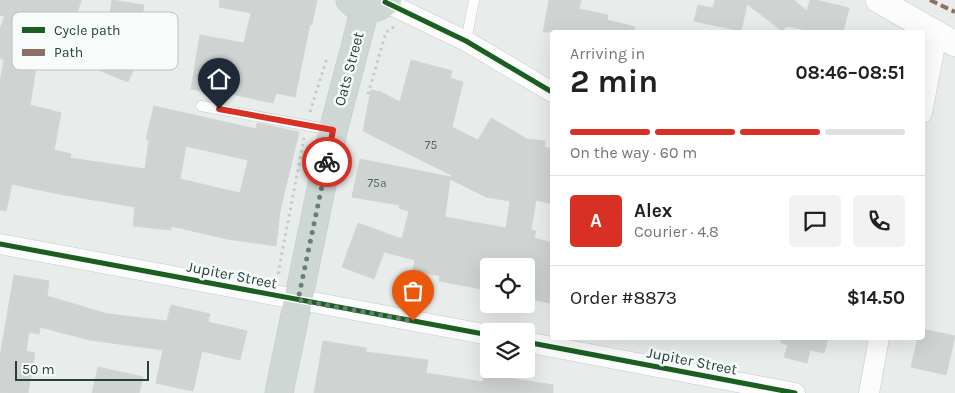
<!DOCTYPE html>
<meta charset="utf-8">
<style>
body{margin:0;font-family:Karla,sans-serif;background:#f2f2f2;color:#202124;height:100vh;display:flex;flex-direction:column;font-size:19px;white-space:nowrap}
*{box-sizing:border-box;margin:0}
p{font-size:16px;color:#757577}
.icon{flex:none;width:28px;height:28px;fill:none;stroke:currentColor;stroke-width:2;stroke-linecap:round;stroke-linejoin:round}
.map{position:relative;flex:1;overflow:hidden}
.side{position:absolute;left:550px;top:30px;width:375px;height:310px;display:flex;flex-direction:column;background:#fff;border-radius:5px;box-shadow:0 5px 20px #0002}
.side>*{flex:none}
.fabs{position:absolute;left:480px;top:258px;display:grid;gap:10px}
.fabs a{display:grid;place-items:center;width:55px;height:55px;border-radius:5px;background:#fff;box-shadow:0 5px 20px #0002;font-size:25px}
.scale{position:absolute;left:15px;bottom:12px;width:134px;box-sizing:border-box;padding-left:5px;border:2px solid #24423a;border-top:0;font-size:14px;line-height:18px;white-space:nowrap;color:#24423a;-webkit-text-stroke:4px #f7fbf9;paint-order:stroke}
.pin{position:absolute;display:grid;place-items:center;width:42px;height:42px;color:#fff;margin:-51px -21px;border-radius:50% 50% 50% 0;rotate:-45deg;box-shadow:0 0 5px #0007}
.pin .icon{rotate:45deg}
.courier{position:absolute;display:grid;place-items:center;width:50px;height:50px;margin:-25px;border:4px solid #d93025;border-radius:50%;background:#fff;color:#222;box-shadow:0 1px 6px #0007}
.headline em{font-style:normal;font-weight:700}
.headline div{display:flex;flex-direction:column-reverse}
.headline{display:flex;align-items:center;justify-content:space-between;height:85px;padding:0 20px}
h1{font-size:32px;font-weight:700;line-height:38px}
.bar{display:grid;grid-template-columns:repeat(4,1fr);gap:8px 5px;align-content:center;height:60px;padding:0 20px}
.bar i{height:6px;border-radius:4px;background:#e0e0e0}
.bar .selected{background:#d93025}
.bar p{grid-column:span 4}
.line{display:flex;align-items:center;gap:12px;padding:0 20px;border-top:1px solid #e0e0e0}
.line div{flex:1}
.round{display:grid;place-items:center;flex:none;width:52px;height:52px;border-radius:5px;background:#f2f2f2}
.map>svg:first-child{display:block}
.building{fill:#cfd4d2;stroke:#d1d6d4;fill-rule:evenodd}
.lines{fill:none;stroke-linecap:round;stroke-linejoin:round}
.service-casing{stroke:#c5cac8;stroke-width:11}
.minor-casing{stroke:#c5cac8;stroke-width:21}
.tertiary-casing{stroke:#c5cac8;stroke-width:26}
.primary-casing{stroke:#c3ccc9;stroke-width:29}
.path{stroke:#c3ccca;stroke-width:3;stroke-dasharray:2.5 4;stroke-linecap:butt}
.service{stroke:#fcfcfc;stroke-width:10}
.minor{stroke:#fcfcfc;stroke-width:20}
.tertiary{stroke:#fcfcfc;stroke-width:25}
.primary{stroke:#cfd7d5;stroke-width:28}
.quiet{stroke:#8d6e63;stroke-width:4;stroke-dasharray:8 4;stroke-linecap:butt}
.cycleway-casing{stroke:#f7fbf9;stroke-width:8}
.cycleway{stroke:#1b5e20;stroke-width:5}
.done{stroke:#697e78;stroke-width:5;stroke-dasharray:0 9}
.route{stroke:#d93025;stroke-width:6}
.labels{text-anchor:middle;stroke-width:5;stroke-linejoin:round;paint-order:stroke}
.number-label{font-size:12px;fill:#506761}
.street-label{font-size:15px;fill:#24423a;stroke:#f7fbf9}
.key{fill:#f7fbf9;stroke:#b8c4c0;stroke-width:1}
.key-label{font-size:14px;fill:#24423a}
</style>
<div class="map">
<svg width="955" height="393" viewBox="0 0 955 393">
<rect width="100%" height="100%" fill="#e8edeb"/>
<g class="building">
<path d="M 0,0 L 81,0 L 73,29 L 77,30 L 73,50 L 66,49 L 63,66 L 37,62 L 30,105 L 61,113 L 54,150 L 71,154 L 70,158 L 145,169 L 149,140 L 146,139 L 154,106 L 256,129 L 257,123 L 299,132 L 280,211 L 276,246 L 227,239 L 171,226 L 171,230 L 133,226 L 135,207 L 59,194 L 12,184 L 6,211 L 0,210 L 0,82 L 4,60 L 0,58 L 0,29 L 5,16 L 0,15 ZM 186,146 L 248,160 L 240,193 L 180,179 Z"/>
<path d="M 112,0 L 144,5 L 136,48 L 142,50 L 128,82 L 96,69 L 105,46 Z"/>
<path d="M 220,0 L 317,0 L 312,25 L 310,24 L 295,97 L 276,93 L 273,103 L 222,92 L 222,94 L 191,89 L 200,35 L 244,43 L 251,13 L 219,7 Z"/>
<path d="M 549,0 L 581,0 L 579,9 L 608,15 L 607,20 L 635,27 L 634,32 L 543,32 Z"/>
<path d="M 715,0 L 794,0 L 807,11 L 810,0 L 816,0 L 849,8 L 843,32 L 815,32 L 787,26 L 782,31 L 747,4 L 741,31 L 694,21 L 698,5 L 713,8 Z"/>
<path d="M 411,60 L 452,71 L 450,78 L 463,82 L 452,127 L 478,140 L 491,118 L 527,139 L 545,141 L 544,147 L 552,149 L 552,204 L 536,200 L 531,230 L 536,231 L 534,238 L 552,243 L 552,286 L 549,303 L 526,298 L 526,266 L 489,266 L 487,290 L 439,281 L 440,276 L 413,270 L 415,260 L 384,252 L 374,279 L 342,267 L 358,223 L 402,239 L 409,211 L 399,208 L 400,205 L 352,197 L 360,159 L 451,177 L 451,175 L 363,131 L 371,90 L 381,92 L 400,102 ZM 450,179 L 486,197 L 510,201 L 506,228 L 445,217 Z"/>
<path d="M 14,275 L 49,281 L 47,296 L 108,314 L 167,321 L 171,305 L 210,314 L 208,322 L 247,331 L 240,360 L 202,351 L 193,391 L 156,383 L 163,350 L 90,340 L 40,327 L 39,334 L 29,332 L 26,351 L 35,353 L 28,393 L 0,393 L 0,356 Z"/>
<path d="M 922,329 L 955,336 L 946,375 L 911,367 L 918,338 L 922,338 Z"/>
<path d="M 781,338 L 828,338 L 824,353 L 810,350 L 807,363 L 784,357 L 788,345 L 781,343 Z"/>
<path d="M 323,341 L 366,348 L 366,352 L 428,360 L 426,373 L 483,382 L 484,374 L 553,385 L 553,393 L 314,393 Z"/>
<path d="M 98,367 L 143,377 L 139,393 L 92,393 Z"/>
</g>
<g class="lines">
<g class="service-casing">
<g id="service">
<path d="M 466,41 L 474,0"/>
<path d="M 201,106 L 332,130"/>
</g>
</g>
<g class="minor-casing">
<g id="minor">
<path d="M 385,2 L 466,41 L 552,92"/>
<path d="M 922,113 L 937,35"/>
<path d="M 0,244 L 489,335"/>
<path d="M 526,342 L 795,393"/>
<path d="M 869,393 L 879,338"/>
</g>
</g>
<g class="tertiary-casing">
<path id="tertiary" d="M 878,0 L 955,44"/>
</g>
<g class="primary-casing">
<g id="primary">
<path d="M 350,0 C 361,12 376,11 387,0"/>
<path d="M 279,393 L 333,131 L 365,9"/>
</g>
</g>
<g class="path">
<path d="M 368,94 L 386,32 L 394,27"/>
<path d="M 310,112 L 327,58"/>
<path d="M 278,274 L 304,138"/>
</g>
<use href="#service" class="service"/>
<use href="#minor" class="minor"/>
<use href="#tertiary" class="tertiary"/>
<use href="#primary" class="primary"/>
<path class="quiet" d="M 930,0 L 955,12"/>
<g class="cycleway-casing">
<g id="cycleway">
<path d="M 385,2 L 466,41 L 552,92"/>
<path d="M 0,244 L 489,335"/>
<path d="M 526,342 L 795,393"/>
</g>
</g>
<use href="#cycleway" class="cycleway"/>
</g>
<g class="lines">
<path class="done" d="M 327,162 L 298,300 L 413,321"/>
<path class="route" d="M 219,109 L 333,130 L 327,162"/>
</g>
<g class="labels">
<g class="number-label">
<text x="431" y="149">75</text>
<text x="377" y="187">75a</text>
</g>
<g class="street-label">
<text transform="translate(349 69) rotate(-75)" y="5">Oats Street</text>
<text transform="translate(232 275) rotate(11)" y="5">Jupiter Street</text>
<text transform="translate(692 361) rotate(11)" y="5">Jupiter Street</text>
</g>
</g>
<rect x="12" y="12" width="166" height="58" rx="8" class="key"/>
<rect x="22" y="27" width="23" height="6" fill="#1b5e20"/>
<rect x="22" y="49" width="23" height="7" fill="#8d6e63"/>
<g class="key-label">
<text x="54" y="35">Cycle path</text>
<text x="54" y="57">Path</text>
</g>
</svg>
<div class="fabs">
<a><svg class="icon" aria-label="locate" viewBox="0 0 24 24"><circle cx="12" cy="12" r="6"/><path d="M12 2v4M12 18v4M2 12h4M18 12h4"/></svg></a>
<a><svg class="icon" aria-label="layers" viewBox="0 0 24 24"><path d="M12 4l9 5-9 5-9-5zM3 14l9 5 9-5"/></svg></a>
</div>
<div class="scale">50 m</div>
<div class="pin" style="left:413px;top:321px;background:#ea580c"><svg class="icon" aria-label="bag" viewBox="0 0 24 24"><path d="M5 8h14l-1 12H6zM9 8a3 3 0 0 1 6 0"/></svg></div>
<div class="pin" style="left:219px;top:109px;background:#1f2937"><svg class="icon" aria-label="home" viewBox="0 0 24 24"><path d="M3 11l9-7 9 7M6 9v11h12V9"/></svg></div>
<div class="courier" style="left:327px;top:162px"><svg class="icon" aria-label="bike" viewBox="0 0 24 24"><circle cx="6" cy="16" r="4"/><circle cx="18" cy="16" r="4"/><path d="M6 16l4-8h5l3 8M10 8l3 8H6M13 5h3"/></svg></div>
<section class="side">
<div class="headline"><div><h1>2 min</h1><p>Arriving in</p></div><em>08:46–08:51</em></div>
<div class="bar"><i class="selected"></i><i class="selected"></i><i class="selected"></i><i></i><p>On the way · 60 m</p></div>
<div class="line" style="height:90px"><b class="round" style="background:#d93025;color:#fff">A</b><div><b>Alex</b><p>Courier · 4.8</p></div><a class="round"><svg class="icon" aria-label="chat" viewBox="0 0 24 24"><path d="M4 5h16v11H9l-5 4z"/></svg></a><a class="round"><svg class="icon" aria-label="phone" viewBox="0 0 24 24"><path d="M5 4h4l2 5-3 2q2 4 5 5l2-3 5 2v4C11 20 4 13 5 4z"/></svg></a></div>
<div class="line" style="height:65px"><div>Order #8873</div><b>$14.50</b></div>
</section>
</div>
